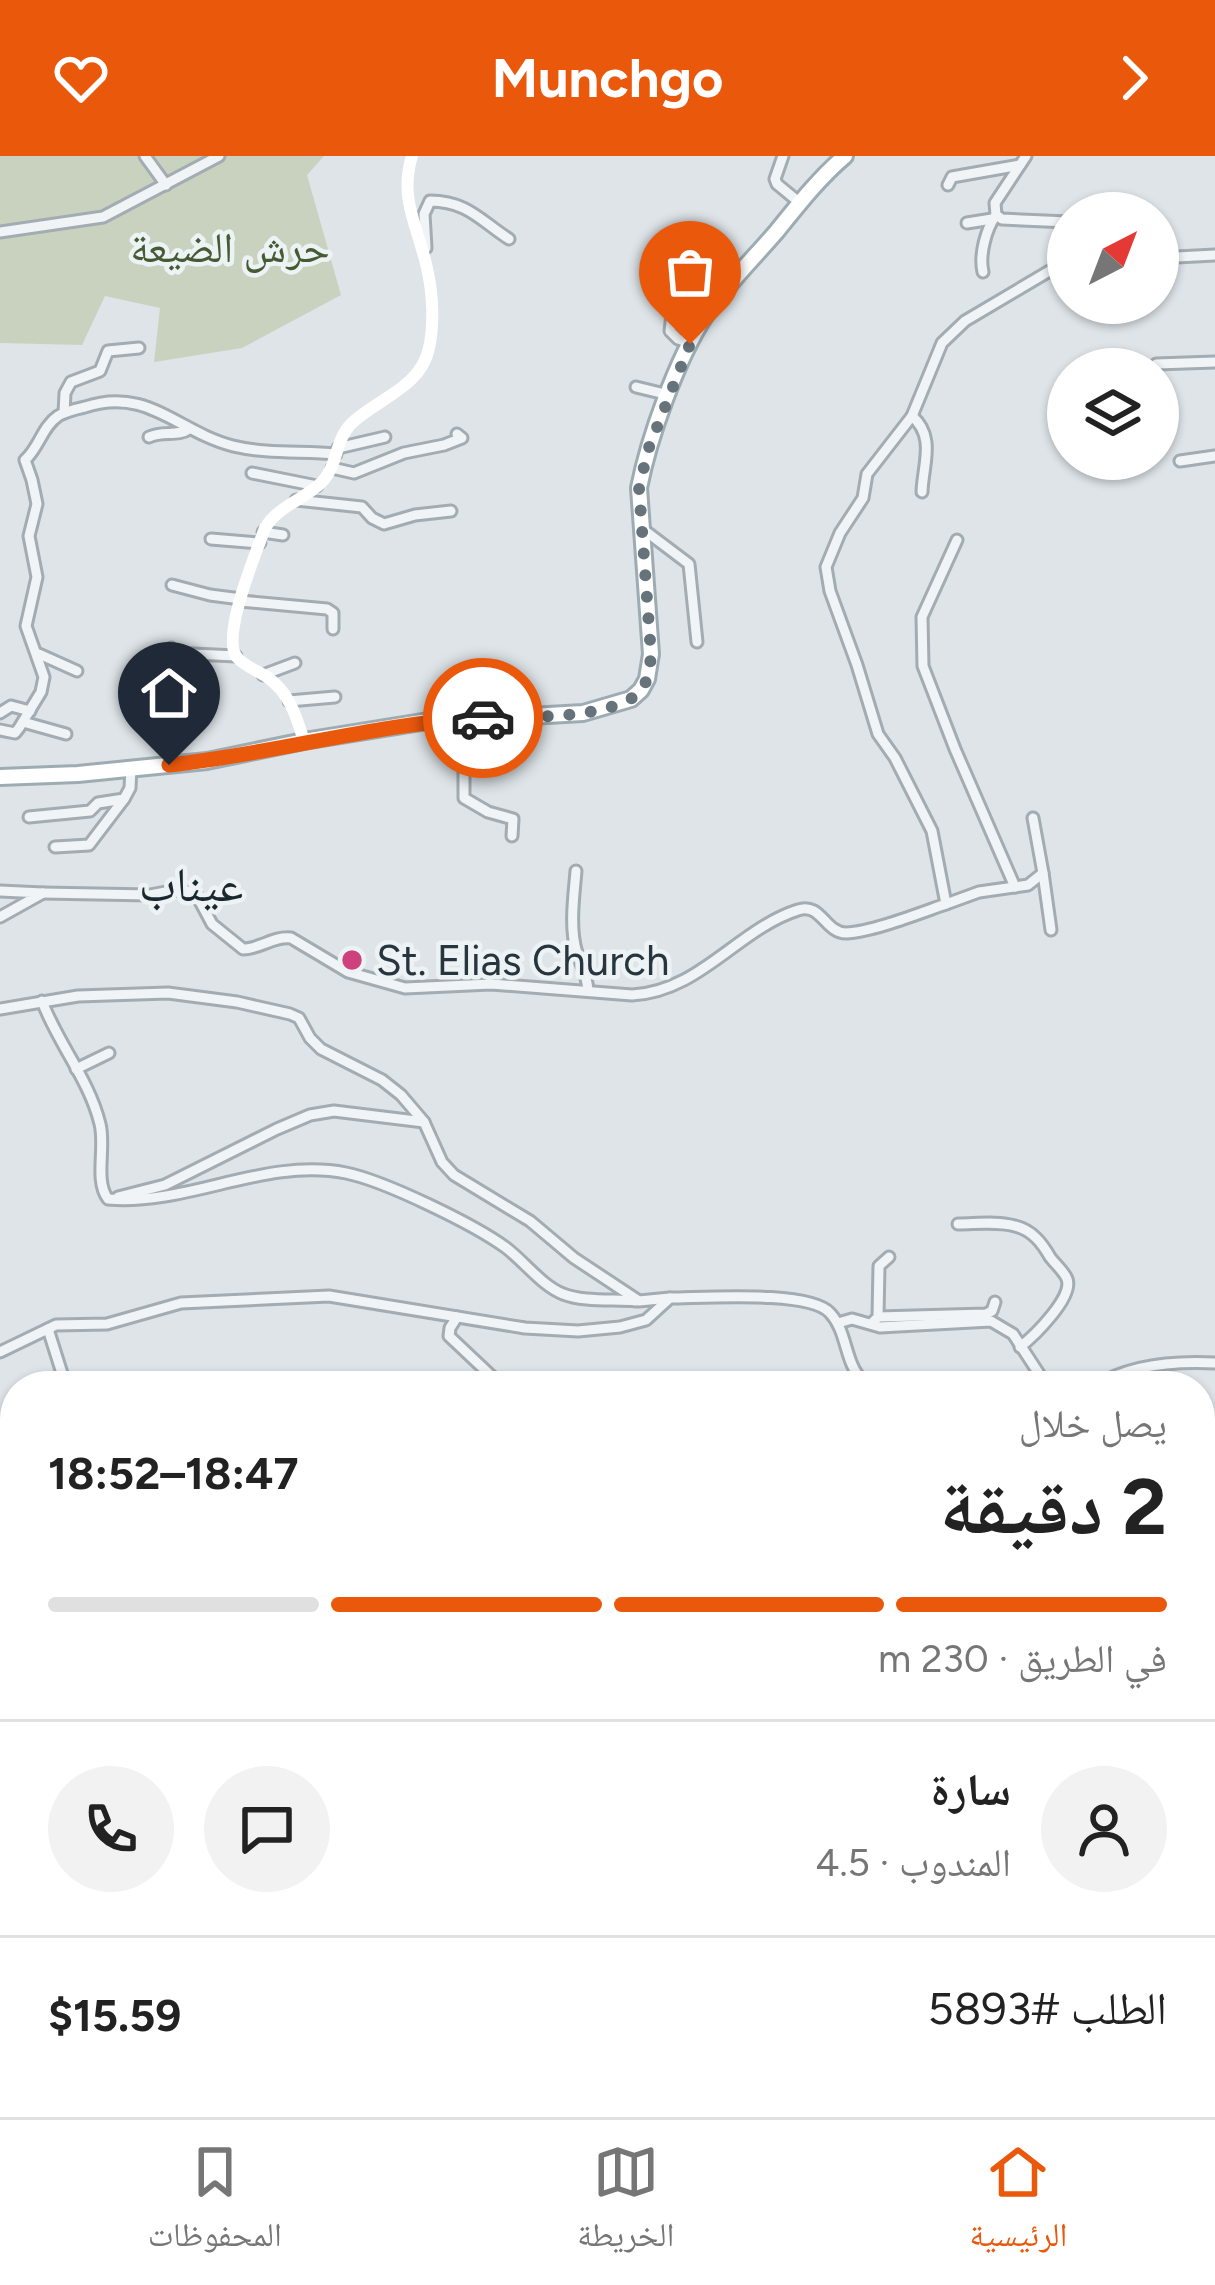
<!DOCTYPE html>
<html lang="ar">
<meta charset="utf-8">
<style>
body{margin:0;font-family:Figtree,"Noto Naskh Arabic",sans-serif;background:#f2f2f2;color:#222;direction:rtl;height:100vh;display:flex;flex-direction:column;font-size:45px;white-space:nowrap}
*{box-sizing:border-box;margin:0}
p{font-size:39px;color:#767676}
.icon{flex:none;width:66px;height:66px;fill:none;stroke:currentColor;stroke-width:2;stroke-linecap:round;stroke-linejoin:round}
.map{position:relative;flex:1;overflow:hidden;direction:ltr}
.panel{position:absolute;left:0px;top:1215px;width:1215px;height:747px;display:flex;flex-direction:column;background:#fff;border-radius:48px 48px 0 0;box-shadow:0 3px 9px #0004;direction:rtl}
.panel>*{flex:none}
.needle{width:78px;rotate:42deg}
.fabs{position:absolute;left:1047px;top:36px;display:grid;gap:24px}
.fabs a{display:grid;place-items:center;width:132px;height:132px;border-radius:50%;background:#fff;box-shadow:0 3px 9px #0004;font-size:60px}
.pin{position:absolute;display:grid;place-items:center;width:102px;height:102px;color:#fff;margin:-123px -51px;border-radius:50% 50% 50% 0;rotate:-45deg;box-shadow:0 0 12px #0007}
.pin .icon{rotate:45deg}
.courier{position:absolute;display:grid;place-items:center;width:120px;height:120px;margin:-60px;border:9px solid #ea580c;border-radius:50%;background:#fff;color:#222;box-shadow:0 3px 15px #0007}
.headline em{font-style:normal;font-weight:700}
.headline div{display:flex;flex-direction:column-reverse}
.headline{display:flex;align-items:center;justify-content:space-between;height:204px;padding:0 48px}
h1{font-size:78px;font-weight:700;line-height:90px}
.bar{display:grid;grid-template-columns:repeat(4,1fr);gap:18px 12px;align-content:center;height:144px;padding:0 48px}
.bar i{height:15px;border-radius:9px;background:#e0e0e0}
.bar .selected{background:#ea580c}
.bar p{grid-column:span 4}
.line{display:flex;align-items:center;gap:30px;padding:0 48px;border-top:3px solid #e0e0e0}
.line div{flex:1}
.round{display:grid;place-items:center;flex:none;width:126px;height:126px;border-radius:63px;background:#f2f2f2}
header{display:flex;justify-content:space-between;align-items:center;height:156px;padding:0 48px;background:#ea580c;color:#fff;font-size:54px;font-weight:700}
.dock{display:flex;justify-content:space-around;align-items:center;height:168px;border-top:3px solid #e0e0e0;background:#fff;font-size:33px;color:#767676}
.dock a{display:grid;justify-items:center;gap:6px}
.dock .selected{color:#ea580c}
.map>svg:first-child{display:block}
.green{fill:#c9d2bf}
.lines{fill:none;stroke-linecap:round;stroke-linejoin:round}
.street-casing{stroke:#a3acb2;stroke-width:15}
.primary-casing{stroke:#9dacb3;stroke-width:20}
.street{stroke:#f0f4f6;stroke-width:9}
.secondary{stroke:#fff;stroke-width:12}
.primary{stroke:#fff;stroke-width:14}
.done{stroke:#67737a;stroke-width:12;stroke-dasharray:0 21.6}
.route{stroke:#ea580c;stroke-width:15}
.poi-dot{fill:#cf407e;stroke:#edf3f5;stroke-width:4.5}
.labels{text-anchor:middle;stroke-width:9;stroke-linejoin:round;paint-order:stroke}
.park-label{font-size:42px;fill:#465a34;stroke:#edf3f5}
.poi-label{font-size:42px;fill:#27363e;stroke:#edf3f5;text-anchor:start}
.quarter-label{font-size:48px;fill:#19272f;stroke:#edf3f5}
</style>
<header><svg class="icon" aria-label="forward" viewBox="0 0 24 24"><path d="M9 5l7 7-7 7"/></svg>Munchgo<svg class="icon" aria-label="heart" viewBox="0 0 24 24"><path d="M12 20l-8-8c-3-5 5-10 8-4 3-6 11-1 8 4z"/></svg></header>
<div class="map">
<svg width="1215" height="1961" viewBox="0 0 1215 1961">
<rect width="100%" height="100%" fill="#dee4e8"/>
<g class="green">
<path d="M 0,0 L 324,0 L 307,19 L 341,139 L 242,192 L 154,206 L 160,152 L 105,140 L 82,189 L 0,187 Z"/>
<path d="M 115,1947 L 539,1947 L 543,1961 L 102,1961 Z"/>
<path d="M 729,1947 L 880,1947 L 902,1961 L 754,1961 Z"/>
</g>
<g class="lines">
<g class="street-casing">
<g id="street">
<path d="M 145,0 L 166,29"/>
<path d="M 783,0 L 775,23 L 777,28 L 800,47"/>
<path d="M 1026,0 L 995,47 L 996,59 L 1002,63 L 1068,66"/>
<path d="M 948,29 L 952,21 L 1020,9"/>
<path d="M 967,67 L 992,63"/>
<path d="M 0,76 L 103,61 L 219,0"/>
<path d="M 426,92 L 424,58 L 430,45 C 467,45 481,65 509,83"/>
<path d="M 1158,102 L 1215,99"/>
<path d="M 983,116 C 979,99 986,73 996,59"/>
<path d="M 673,150 L 670,175 L 678,183 L 690,187"/>
<path d="M 1156,208 L 1215,206"/>
<path d="M 636,231 L 669,239"/>
<path d="M 64,257 L 65,237 L 71,226 L 100,215 L 108,195 L 139,192"/>
<path d="M 912,260 C 936,281 923,308 922,336"/>
<path d="M 149,281 C 162,274 178,281 189,273"/>
<path d="M 338,292 L 385,281"/>
<path d="M 1180,305 L 1215,300"/>
<path d="M 332,312 L 354,317 L 404,297 L 444,289 L 462,282 L 457,278"/>
<path d="M 252,317 L 317,330"/>
<path d="M 296,344 L 362,351 L 372,362 L 384,368 L 415,359 L 451,355"/>
<path d="M 640,371 L 689,408 L 697,486"/>
<path d="M 263,376 L 283,379"/>
<path d="M 211,383 L 260,387"/>
<path d="M 957,384 L 922,461 L 923,510 L 955,593 L 1015,731"/>
<path d="M 172,429 L 210,439 L 241,443"/>
<path d="M 241,445 L 327,453 L 333,457 L 333,473"/>
<path d="M 171,492 L 172,497 L 236,500"/>
<path d="M 39,498 L 77,515"/>
<path d="M 263,519 L 295,507"/>
<path d="M 180,531 L 189,530 L 195,499"/>
<path d="M 289,545 L 335,541"/>
<path d="M 0,557 L 11,550 L 30,555"/>
<path d="M 464,563 L 464,642 L 488,656 L 513,663 L 512,680"/>
<path d="M 23,566 L 66,578"/>
<path d="M 0,574 L 15,577 L 19,572 L 41,536 L 44,521 L 26,470 L 37,421 L 29,380 L 37,348 L 32,324 L 25,304 C 39,292 42,271 58,260 C 66,255 76,253 85,251 C 147,230 178,276 233,290 C 266,298 302,295 336,298"/>
<path d="M 29,661 L 90,655 L 98,647 L 124,643 L 130,632 L 131,612"/>
<path d="M 1033,662 L 1043,717 L 1028,729 L 979,736 L 946,748 L 932,675 L 895,602 L 878,578 L 857,509 L 830,435 L 826,411 L 840,377 L 863,342 L 867,318 L 912,260 L 942,187 L 965,165 L 1068,104"/>
<path d="M 55,691 L 89,689 L 124,643"/>
<path d="M 576,715 C 574,740 569,772 577,797 C 582,812 587,818 588,835"/>
<path d="M 1043,717 L 1051,774"/>
<path d="M 0,735 L 43,737 L 0,761"/>
<path d="M 43,737 L 150,739 L 176,734 L 195,736 L 212,768 L 243,793 C 260,793 273,780 291,782 L 348,816 L 405,832 L 491,828 L 632,839 C 699,836 738,773 798,754 C 821,746 825,777 846,777 C 872,776 920,757 946,748"/>
<path d="M 42,845 C 58,888 89,923 100,968 C 106,991 94,1025 108,1043 C 188,1050 265,1001 346,1017 C 385,1025 473,1068 505,1091 C 524,1105 541,1129 563,1138 C 583,1146 614,1143 636,1145"/>
<path d="M 0,853 L 78,840 L 168,837 L 237,846 L 290,858 L 299,862 L 310,882 L 321,893 L 382,924 L 401,939 L 424,966 L 442,1006 L 454,1019 L 530,1065 L 574,1102 L 639,1145 L 670,1142"/>
<path d="M 76,913 L 109,897"/>
<path d="M 118,1041 L 165,1029 L 277,973 L 310,959 L 334,955 L 424,966"/>
<path d="M 958,1068 C 976,1068 998,1065 1015,1070 C 1032,1074 1042,1087 1050,1101 C 1055,1108 1064,1115 1067,1123 C 1074,1141 1034,1180 1020,1191"/>
<path d="M 457,1161 L 450,1172 L 449,1180 L 502,1230"/>
<path d="M 878,1161 L 986,1158 L 992,1155 L 995,1146"/>
<path d="M 873,1166 L 878,1161 L 879,1110 L 889,1101"/>
<path d="M 838,1167 L 852,1163 L 880,1171 L 991,1165 L 1013,1178 L 1047,1230"/>
<path d="M 48,1173 L 66,1230"/>
<path d="M 0,1196 L 56,1169 L 107,1168 L 181,1147 L 329,1140 L 525,1172 L 578,1175 L 620,1171 L 646,1164 L 670,1142 C 703,1142 809,1134 830,1157 C 848,1176 844,1207 863,1225 L 935,1230"/>
<path d="M 1096,1230 C 1130,1208 1175,1205 1215,1207"/>
<path d="M 0,1312 L 15,1310"/>
<path d="M 1200,1382 L 1215,1374"/>
<path d="M 1200,1466 L 1215,1459"/>
<path d="M 30,1947 L 33,1961"/>
<path d="M 556,1947 L 560,1961"/>
<path d="M 934,1947 L 957,1961"/>
<path d="M 1033,1947 L 1036,1961"/>
</g>
</g>
<g class="primary-casing">
<path id="primary" d="M 0,621 L 78,618 L 207,605 L 304,585 L 422,566 L 583,557 L 631,543 L 641,534 L 647,523 L 651,498 L 639,332 C 649,281 677,203 705,160 C 726,129 753,103 777,75 C 798,49 819,22 845,0"/>
</g>
<use href="#street" class="street"/>
<path class="secondary" d="M 304,585 C 296,560 290,537 267,521 C 258,515 242,509 236,500 C 222,478 256,397 265,372 C 279,349 304,344 322,326 C 338,309 335,284 351,268 C 376,243 421,232 429,192 C 434,170 433,140 428,117 C 420,74 398,45 412,0"/>
<use href="#primary" class="primary"/>
</g>
<g class="lines">
<path class="done" d="M 483,562 C 519,561 618,564 641,534 C 649,524 650,510 651,498 L 639,332 L 648,294 L 690,188"/>
<path class="route" d="M 169,609 C 275,598 377,567 483,562"/>
</g>
<circle class="poi-dot" cx="352" cy="804" r="12"/>
<g class="labels">
<g class="park-label">
<text x="230" y="106">حرش الضيعة</text>
</g>
<g class="poi-label">
<text x="376" y="819">St. Elias Church</text>
</g>
<g class="quarter-label">
<text x="191" y="745">عيناب</text>
</g>
</g>
</svg>
<div class="fabs">
<a><svg class="needle" viewBox="-14 -14 28 28"><path d="M0-13l5 13h-10z" fill="#e53935"/><path d="M0 13l5-13h-10z" fill="#767676"/></svg></a>
<a><svg class="icon" aria-label="layers" viewBox="0 0 24 24"><path d="M12 4l9 5-9 5-9-5zM3 14l9 5 9-5"/></svg></a>
</div>
<div class="pin" style="left:690px;top:188px;background:#ea580c"><svg class="icon" aria-label="bag" viewBox="0 0 24 24"><path d="M5 8h14l-1 12H6zM9 8a3 3 0 0 1 6 0"/></svg></div>
<div class="pin" style="left:169px;top:609px;background:#1f2937"><svg class="icon" aria-label="home" viewBox="0 0 24 24"><path d="M3 11l9-7 9 7M6 9v11h12V9"/></svg></div>
<div class="courier" style="left:483px;top:562px"><svg class="icon" aria-label="car" viewBox="0 0 24 24"><path d="M5 17H2v-5l4-1 3-4h7l3 4 3 1v5h-3M9 17h6M6 11h13"/><circle cx="7" cy="17" r="2"/><circle cx="17" cy="17" r="2"/></svg></div>
<section class="panel">
<div class="headline"><div><h1>2 دقيقة</h1><p>يصل خلال</p></div><em>18:47–18:52</em></div>
<div class="bar"><i class="selected"></i><i class="selected"></i><i class="selected"></i><i></i><p>في الطريق · 230 m</p></div>
<div class="line" style="height:216px"><a class="round"><svg class="icon" aria-label="person" viewBox="0 0 24 24"><circle cx="12" cy="8" r="4"/><path d="M4 21q1-7 8-7t8 7"/></svg></a><div><b>سارة</b><p>المندوب · 4.5</p></div><a class="round"><svg class="icon" aria-label="chat" viewBox="0 0 24 24"><path d="M4 5h16v11H9l-5 4z"/></svg></a><a class="round"><svg class="icon" aria-label="phone" viewBox="0 0 24 24"><path d="M5 4h4l2 5-3 2q2 4 5 5l2-3 5 2v4C11 20 4 13 5 4z"/></svg></a></div>
<div class="line" style="height:156px"><div>الطلب #5893</div><b>$15.59</b></div>
</section>
</div>
<nav class="dock">
<a class="selected"><svg class="icon" aria-label="home" viewBox="0 0 24 24"><path d="M3 11l9-7 9 7M6 9v11h12V9"/></svg>الرئيسية</a>
<a><svg class="icon" aria-label="map" viewBox="0 0 24 24"><path d="M3 6l6-2 6 2 6-2v14l-6 2-6-2-6 2zM9 4v14M15 6v14"/></svg>الخريطة</a>
<a><svg class="icon" aria-label="saved" viewBox="0 0 24 24"><path d="M7 4h10v16l-5-4-5 4z"/></svg>المحفوظات</a>
</nav>
